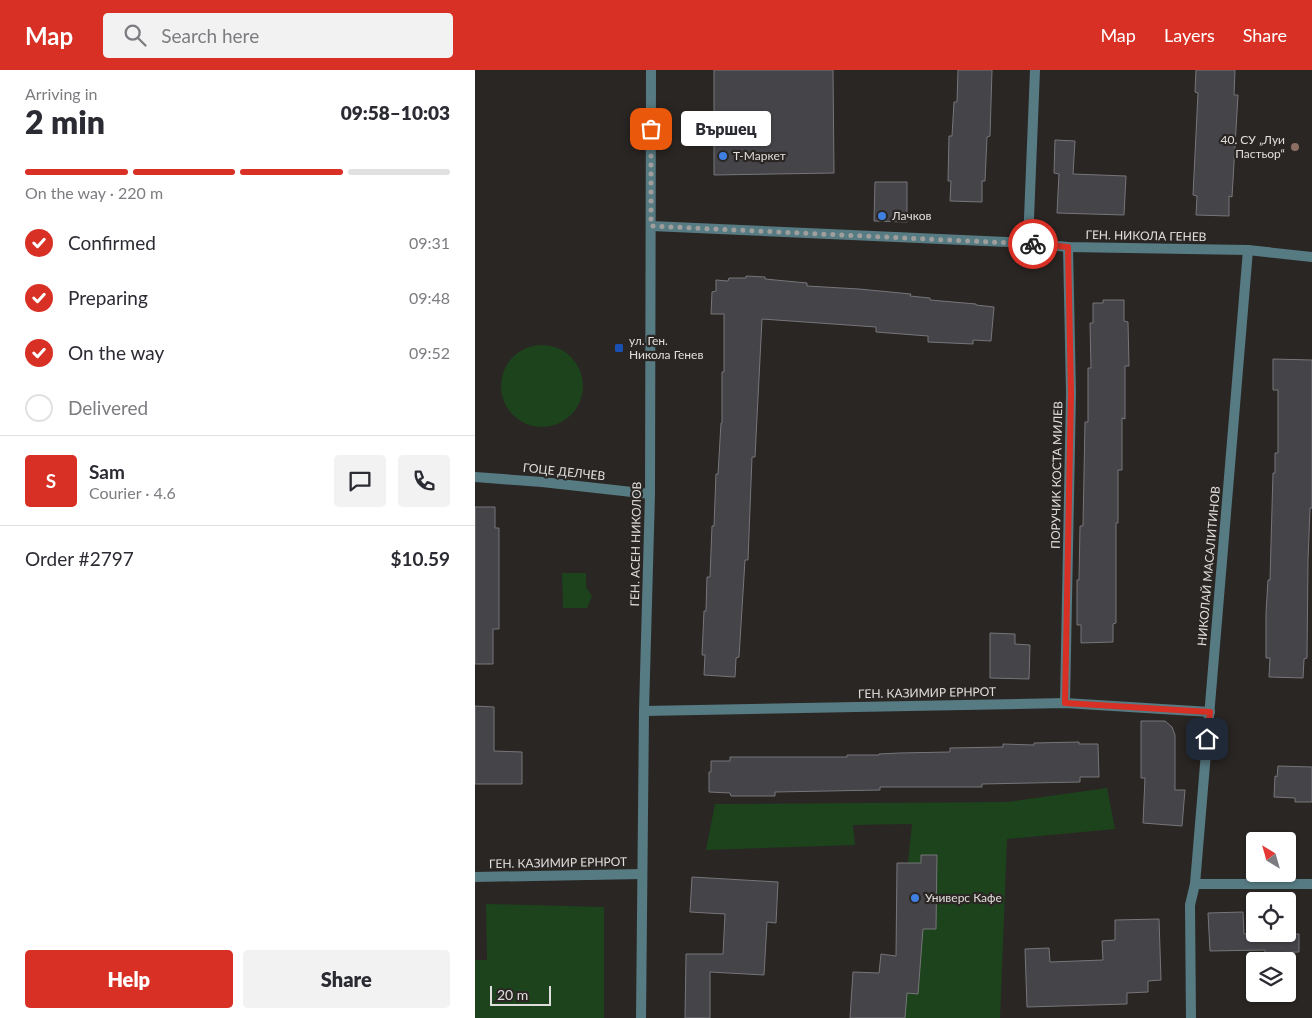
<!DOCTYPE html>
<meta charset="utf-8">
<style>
body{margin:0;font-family:Lato,sans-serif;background:#f2f2f3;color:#2b2b33;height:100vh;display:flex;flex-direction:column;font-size:19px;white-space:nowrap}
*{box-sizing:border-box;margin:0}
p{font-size:16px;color:#7c7c81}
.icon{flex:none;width:28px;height:28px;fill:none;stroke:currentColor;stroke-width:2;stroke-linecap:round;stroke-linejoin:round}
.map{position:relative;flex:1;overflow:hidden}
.details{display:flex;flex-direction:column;background:#fff;width:475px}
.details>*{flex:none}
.needle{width:32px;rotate:323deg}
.controls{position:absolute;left:771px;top:762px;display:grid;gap:10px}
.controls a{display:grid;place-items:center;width:50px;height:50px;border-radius:5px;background:#fff;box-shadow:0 1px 4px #0004;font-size:25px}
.scale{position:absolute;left:15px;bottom:12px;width:61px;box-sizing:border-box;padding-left:5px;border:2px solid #e0dedc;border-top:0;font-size:14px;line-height:18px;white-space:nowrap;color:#e0dedc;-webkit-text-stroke:4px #2a2624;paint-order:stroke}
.pin{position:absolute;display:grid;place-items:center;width:42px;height:42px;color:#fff;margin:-21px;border-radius:10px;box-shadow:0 2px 8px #0006}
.courier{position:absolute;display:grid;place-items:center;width:50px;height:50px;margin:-25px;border:4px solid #d93025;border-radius:50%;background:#fff;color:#222;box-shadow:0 1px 6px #0007}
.bubble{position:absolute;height:35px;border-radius:5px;background:#fff;box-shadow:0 1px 4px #0004;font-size:16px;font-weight:800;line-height:35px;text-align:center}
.head em{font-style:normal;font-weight:800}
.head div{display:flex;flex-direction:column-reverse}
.head{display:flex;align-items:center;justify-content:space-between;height:85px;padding:0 25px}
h1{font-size:32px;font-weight:800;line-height:38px}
.bar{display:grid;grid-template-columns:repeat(4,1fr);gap:8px 5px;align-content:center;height:60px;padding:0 25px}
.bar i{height:6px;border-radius:4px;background:#e1e1e2}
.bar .current{background:#d93025}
.bar p{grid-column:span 4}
.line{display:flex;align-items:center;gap:12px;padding:0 25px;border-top:1px solid #e1e1e2}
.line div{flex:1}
.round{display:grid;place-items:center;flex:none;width:52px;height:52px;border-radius:5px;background:#f2f2f3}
ol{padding:0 25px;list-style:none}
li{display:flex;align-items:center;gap:15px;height:55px}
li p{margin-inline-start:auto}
li .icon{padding:5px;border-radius:50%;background:#d93025;color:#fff;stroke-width:4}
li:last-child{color:#7c7c81}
li i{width:28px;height:28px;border:2px solid #e1e1e2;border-radius:50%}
.primary-button{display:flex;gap:10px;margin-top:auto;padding:10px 25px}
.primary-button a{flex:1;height:58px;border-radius:5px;background:#d93025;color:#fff;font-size:20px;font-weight:800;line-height:58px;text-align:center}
.primary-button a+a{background:#f2f2f3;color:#2b2b33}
header{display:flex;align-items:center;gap:30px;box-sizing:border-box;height:70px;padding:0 25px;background:#d93025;color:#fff}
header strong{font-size:24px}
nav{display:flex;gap:28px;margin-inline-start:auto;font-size:18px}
.search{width:350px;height:45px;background:#f2f2f3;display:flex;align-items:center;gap:12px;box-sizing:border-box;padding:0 18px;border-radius:5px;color:#7c7c81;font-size:19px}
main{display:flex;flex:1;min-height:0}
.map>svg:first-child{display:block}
.green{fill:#1d431c}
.building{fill:#454448;stroke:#767579}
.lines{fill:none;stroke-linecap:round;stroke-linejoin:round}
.minor{stroke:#577b83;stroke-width:10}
.tertiary{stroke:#577b83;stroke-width:10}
.done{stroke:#a09e9c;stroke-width:5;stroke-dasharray:0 9}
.route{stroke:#d93025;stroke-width:6}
.education-dot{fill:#8d6e63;stroke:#2a2624;stroke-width:2}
.shop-dot{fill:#3f7fe0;stroke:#2a2624;stroke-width:2}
.transit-dot{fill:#1a4fb4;stroke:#2a2624;stroke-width:2}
.labels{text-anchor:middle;stroke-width:4.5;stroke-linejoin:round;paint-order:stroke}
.poi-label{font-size:12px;fill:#e0dedc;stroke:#2a2624;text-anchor:start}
.street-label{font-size:12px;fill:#e0dedc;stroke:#2a2624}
</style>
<header>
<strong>Map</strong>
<div class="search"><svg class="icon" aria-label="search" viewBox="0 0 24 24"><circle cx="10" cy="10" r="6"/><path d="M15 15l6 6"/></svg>Search here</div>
<nav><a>Map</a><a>Layers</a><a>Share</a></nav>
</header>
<main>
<section class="details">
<div class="head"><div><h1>2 min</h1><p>Arriving in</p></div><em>09:58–10:03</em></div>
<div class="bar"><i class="current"></i><i class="current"></i><i class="current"></i><i></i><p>On the way · 220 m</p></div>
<ol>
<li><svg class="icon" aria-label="check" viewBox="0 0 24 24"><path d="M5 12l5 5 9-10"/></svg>Confirmed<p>09:31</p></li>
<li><svg class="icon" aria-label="check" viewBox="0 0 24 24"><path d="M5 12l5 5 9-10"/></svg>Preparing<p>09:48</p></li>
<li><svg class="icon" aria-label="check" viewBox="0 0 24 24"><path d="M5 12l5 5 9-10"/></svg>On the way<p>09:52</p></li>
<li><i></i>Delivered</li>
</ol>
<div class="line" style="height:90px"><b class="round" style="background:#d93025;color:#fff">S</b><div><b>Sam</b><p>Courier · 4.6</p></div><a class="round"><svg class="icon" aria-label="chat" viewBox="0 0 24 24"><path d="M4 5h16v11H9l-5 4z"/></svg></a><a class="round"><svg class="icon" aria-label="phone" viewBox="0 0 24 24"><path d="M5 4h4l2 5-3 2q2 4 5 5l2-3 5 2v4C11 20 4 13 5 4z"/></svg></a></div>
<div class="line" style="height:65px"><div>Order #2797</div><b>$10.59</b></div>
<div class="primary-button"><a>Help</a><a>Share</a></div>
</section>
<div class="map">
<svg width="837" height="948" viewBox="0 0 837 948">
<rect width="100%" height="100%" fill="#2a2624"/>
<g class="green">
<circle cx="67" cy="316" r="41"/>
<path d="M 87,503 L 111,503 L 111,517 L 117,526 L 112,538 L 88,538 Z"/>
<path d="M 632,718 L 640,759 L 532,769 L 525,948 L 417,948 L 437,754 L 378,755 L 380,775 L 231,780 L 240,734 L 533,732 Z"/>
<path d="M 11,834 L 129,837 L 129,948 L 0,948 L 0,890 L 12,890 Z"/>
</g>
<g class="building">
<path d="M 239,0 L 358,0 L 359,103 L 239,105 Z"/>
<path d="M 483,0 L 517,0 L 515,66 L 512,67 L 510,111 L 507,111 L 507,132 L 475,131 L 476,111 L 473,111 L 474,66 L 477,66 L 479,32 L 482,32 Z"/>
<path d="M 721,0 L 760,0 L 759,25 L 763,25 L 757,127 L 754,126 L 754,146 L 721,145 L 722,126 L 718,125 L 723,23 L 720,22 Z"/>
<path d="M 580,70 L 600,71 L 598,104 L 651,106 L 649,145 L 582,143 L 584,104 L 579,103 Z"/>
<path d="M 400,112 L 432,112 L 432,152 L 399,151 Z"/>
<path d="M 271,206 L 290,207 L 290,209 L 332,213 L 332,216 L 384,219 L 436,224 L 435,226 L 455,228 L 455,230 L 501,234 L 501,235 L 519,237 L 516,271 L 498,270 L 498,274 L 453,272 L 453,266 L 401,262 L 401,257 L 287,249 L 280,387 L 277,387 L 273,490 L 270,490 L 264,587 L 261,588 L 260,607 L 229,605 L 230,585 L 227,585 L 229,541 L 231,541 L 232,507 L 235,507 L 237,456 L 239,456 L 241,404 L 243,404 L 246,353 L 247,353 L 247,302 L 249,302 L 249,244 L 236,244 L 237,222 L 241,221 L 241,210 L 253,211 L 254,208 L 271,208 Z"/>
<path d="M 628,230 L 649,230 L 649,251 L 653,252 L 654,296 L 650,296 L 650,349 L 647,348 L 647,400 L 643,400 L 643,453 L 641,453 L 641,553 L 638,554 L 638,572 L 606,573 L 606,555 L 602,555 L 602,510 L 604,510 L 605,456 L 608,456 L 610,352 L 613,352 L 613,298 L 616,298 L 615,253 L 618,253 L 618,233 L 628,233 Z"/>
<path d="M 798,289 L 837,290 L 837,438 L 835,438 L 833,491 L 832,588 L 829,589 L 828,608 L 794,607 L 795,588 L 791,588 L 791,543 L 793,510 L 795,510 L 798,403 L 800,403 L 800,383 L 803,383 L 803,320 L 798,320 Z"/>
<path d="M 0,437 L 20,437 L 20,458 L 24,458 L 24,559 L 18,559 L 18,594 L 0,594 Z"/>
<path d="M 515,563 L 540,564 L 540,574 L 555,575 L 554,609 L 515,608 Z"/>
<path d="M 0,636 L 19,637 L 19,681 L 47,682 L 47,714 L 0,714 Z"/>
<path d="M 666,651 L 690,651 L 697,657 L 700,665 L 700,720 L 710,720 L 707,756 L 668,753 L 670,708 L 666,708 Z"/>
<path d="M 604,672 L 604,674 L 623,674 L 624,707 L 605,707 L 605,712 L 507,714 L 507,717 L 405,717 L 405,720 L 300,722 L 300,726 L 256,726 L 255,723 L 234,722 L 234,702 L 236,702 L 236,691 L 255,691 L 255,687 L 372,687 L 372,685 L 404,685 L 404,684 L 424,683 L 475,682 L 475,678 L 528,677 L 528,674 L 559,675 L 559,673 Z"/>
<path d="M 803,696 L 837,697 L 837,732 L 820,732 L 820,728 L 799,727 L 800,706 L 802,707 Z"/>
<path d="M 446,785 L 462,785 L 461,859 L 448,859 L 443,924 L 432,923 L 430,948 L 375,948 L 378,902 L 404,903 L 406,884 L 421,886 L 422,793 L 446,793 Z"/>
<path d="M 217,807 L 303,812 L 301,853 L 292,852 L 289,905 L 235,902 L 235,948 L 210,948 L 211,884 L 248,884 L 250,844 L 215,842 Z"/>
<path d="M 768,842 L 769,864 L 824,864 L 824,882 L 790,883 L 790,880 L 735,881 L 733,843 Z"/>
<path d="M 684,849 L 686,910 L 673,911 L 673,922 L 652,923 L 652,934 L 552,937 L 550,879 L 574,878 L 575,892 L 628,890 L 627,871 L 640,870 L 640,850 Z"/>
</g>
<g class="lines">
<g class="minor">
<path d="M 176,156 L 553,173 L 593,177 L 773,180 L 837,187"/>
<path d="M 553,173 L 560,0"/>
<path d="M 0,407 L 67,412 L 175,424"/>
<path d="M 590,633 L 596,323 L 593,177"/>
<path d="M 169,641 L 590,633 L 735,642"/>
<path d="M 0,807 L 167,804"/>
<path d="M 720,814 L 837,814"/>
<path d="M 716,948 L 715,835 L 720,814 L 773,180"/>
</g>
<path class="tertiary" d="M 166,948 L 169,641 L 175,424 L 176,0"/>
</g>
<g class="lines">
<path class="done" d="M 176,59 L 176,156 L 558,174"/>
<path class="route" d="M 558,174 L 593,177 L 596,323 L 590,633 L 735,642 L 732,669"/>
</g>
<circle class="education-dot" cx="820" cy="77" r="5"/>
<g class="shop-dot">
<circle cx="248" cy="86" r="5"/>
<circle cx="407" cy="146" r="5"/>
<circle cx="440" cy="828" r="5"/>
</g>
<rect class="transit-dot" x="139" y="273" width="10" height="10" rx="2.5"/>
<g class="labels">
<g class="poi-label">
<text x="810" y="74" text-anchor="end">40. СУ „Луи<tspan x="810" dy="14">Пастьор“</tspan></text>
<text x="258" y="90">Т-Маркет</text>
<text x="417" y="150">Лачков</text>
<text x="154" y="275">ул. Ген.<tspan x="154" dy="14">Никола Генев</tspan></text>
<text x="450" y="832">Универс Кафе</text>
</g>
<g class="street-label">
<text transform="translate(671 166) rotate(1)" y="4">ГЕН. НИКОЛА ГЕНЕВ</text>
<text transform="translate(89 402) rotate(6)" y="4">ГОЦЕ ДЕЛЧЕВ</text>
<text transform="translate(582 405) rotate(-89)" y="4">ПОРУЧИК КОСТА МИЛЕВ</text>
<text transform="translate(161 474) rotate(-89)" y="4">ГЕН. АСЕН НИКОЛОВ</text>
<text transform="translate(734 496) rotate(-85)" y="4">НИКОЛАЙ МАСАЛИТИНОВ</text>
<text transform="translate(452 623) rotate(-1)" y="4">ГЕН. КАЗИМИР ЕРНРОТ</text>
<text transform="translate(83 793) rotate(-1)" y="4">ГЕН. КАЗИМИР ЕРНРОТ</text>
</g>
</g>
</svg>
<div class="controls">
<a><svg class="needle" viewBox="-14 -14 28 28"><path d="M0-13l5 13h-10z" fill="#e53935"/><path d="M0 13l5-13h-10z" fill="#7c7c81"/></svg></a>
<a><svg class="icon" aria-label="locate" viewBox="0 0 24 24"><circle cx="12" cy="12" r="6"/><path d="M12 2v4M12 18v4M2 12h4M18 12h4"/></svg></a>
<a><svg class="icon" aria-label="layers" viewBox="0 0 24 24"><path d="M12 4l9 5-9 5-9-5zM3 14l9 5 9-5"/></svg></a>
</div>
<div class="scale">20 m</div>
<div class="pin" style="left:176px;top:59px;background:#ea580c"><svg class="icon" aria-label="bag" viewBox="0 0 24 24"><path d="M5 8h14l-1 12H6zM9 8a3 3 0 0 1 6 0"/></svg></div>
<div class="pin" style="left:732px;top:669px;background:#1f2937"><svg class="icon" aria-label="home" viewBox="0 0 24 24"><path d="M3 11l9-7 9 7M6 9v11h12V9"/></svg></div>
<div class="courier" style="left:558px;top:174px"><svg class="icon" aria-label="bike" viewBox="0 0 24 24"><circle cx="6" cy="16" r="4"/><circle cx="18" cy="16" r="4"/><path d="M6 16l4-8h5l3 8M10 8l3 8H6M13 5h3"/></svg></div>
<div class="bubble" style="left:206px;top:41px;width:90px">Вършец</div>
</div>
</main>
